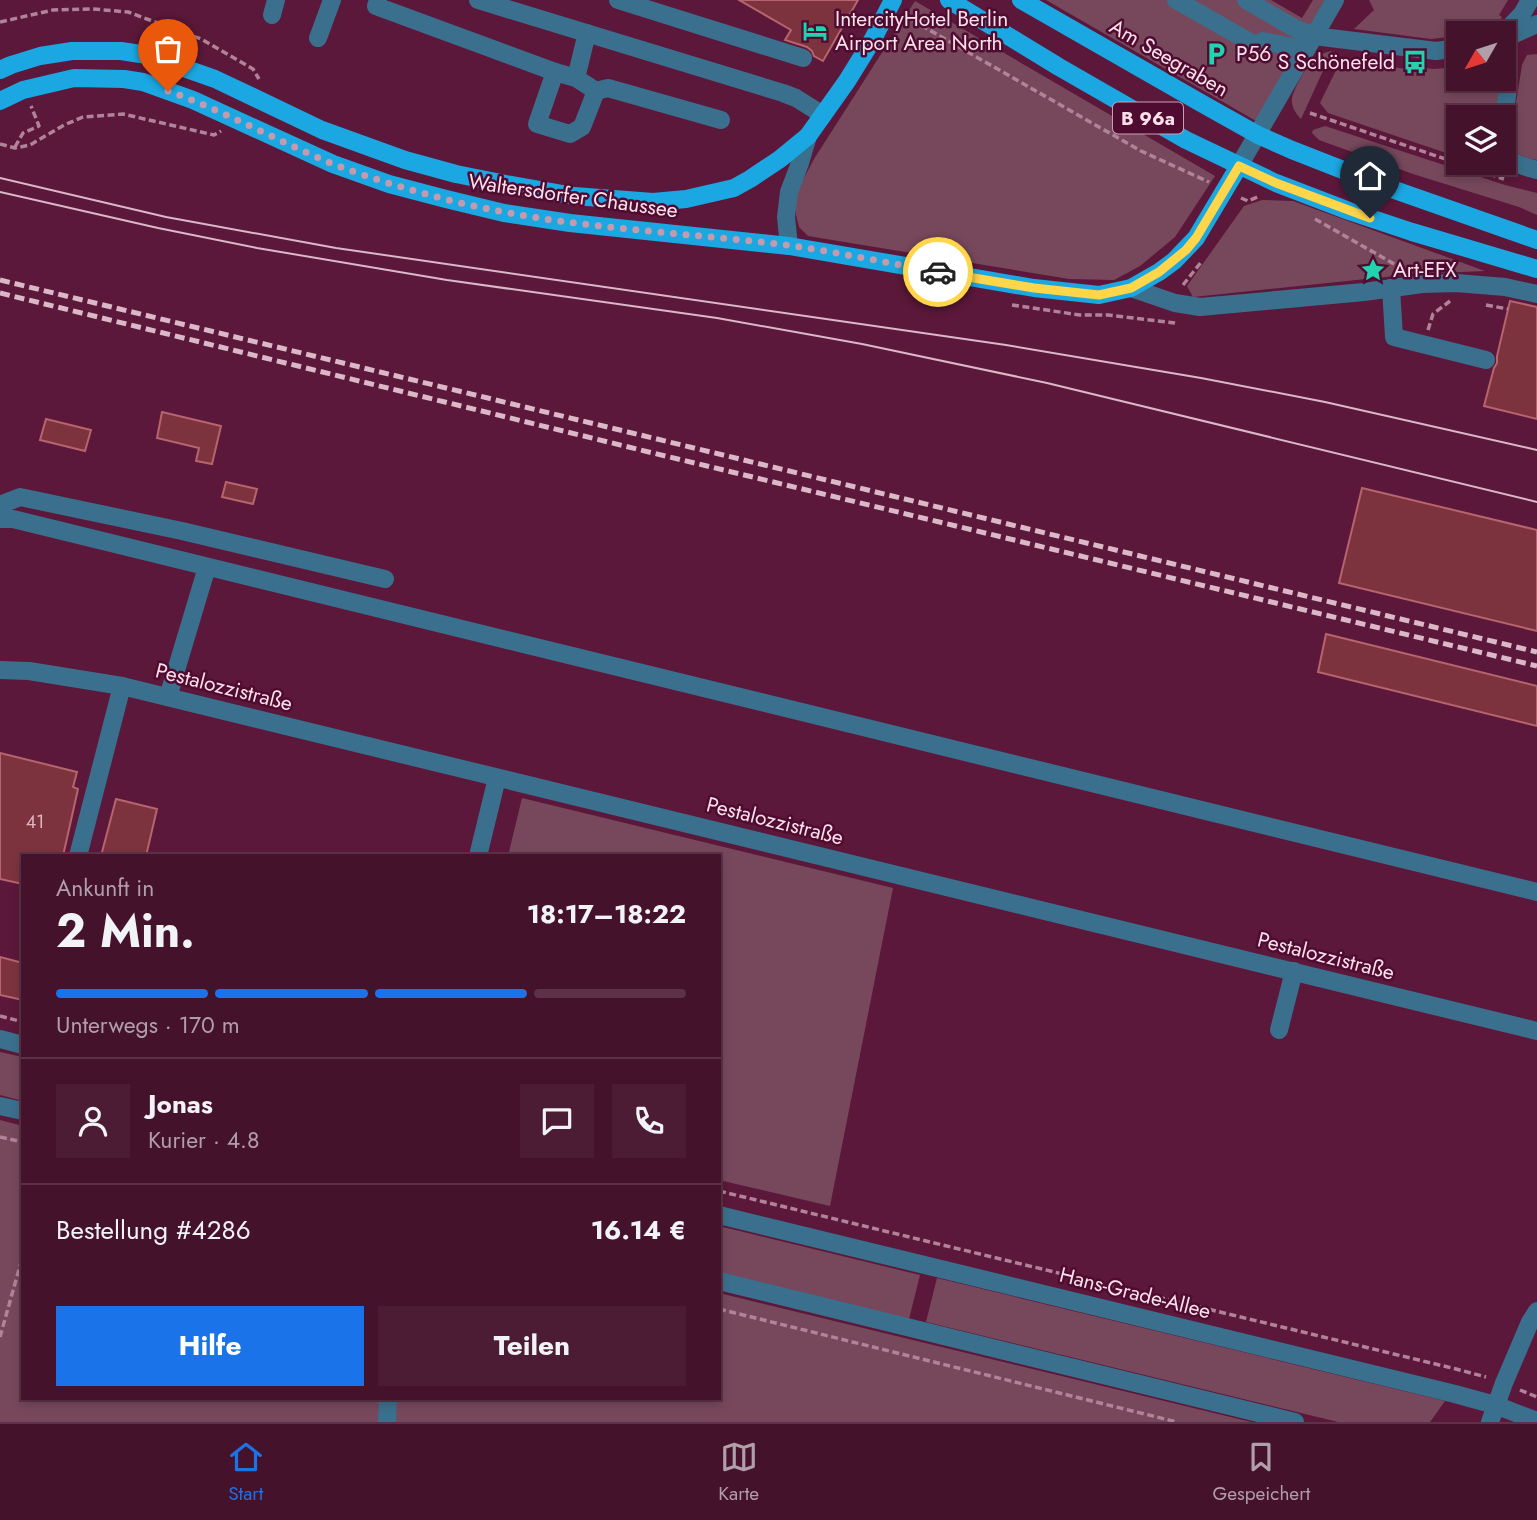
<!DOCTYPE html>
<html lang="de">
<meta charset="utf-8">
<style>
body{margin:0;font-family:Jost,sans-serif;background:#4c1b34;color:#f1f3f6;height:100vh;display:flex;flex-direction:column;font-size:26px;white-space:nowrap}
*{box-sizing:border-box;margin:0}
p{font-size:23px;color:#b09ea9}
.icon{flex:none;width:38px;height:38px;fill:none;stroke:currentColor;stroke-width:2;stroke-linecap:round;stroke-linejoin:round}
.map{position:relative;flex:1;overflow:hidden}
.sheet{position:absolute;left:21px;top:854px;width:700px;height:546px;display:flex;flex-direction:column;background:#45122c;border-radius:0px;box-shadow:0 4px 10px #0003,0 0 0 2px #5d3248}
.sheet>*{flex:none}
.needle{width:46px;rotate:231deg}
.fabs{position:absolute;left:1446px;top:21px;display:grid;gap:14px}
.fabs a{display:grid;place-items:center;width:70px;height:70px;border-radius:0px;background:#45122c;box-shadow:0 4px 10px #0003,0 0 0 2px #5d3248;font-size:35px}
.pin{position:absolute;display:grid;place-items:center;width:60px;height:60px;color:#fff;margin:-72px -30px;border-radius:50% 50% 50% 0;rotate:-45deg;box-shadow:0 0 7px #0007}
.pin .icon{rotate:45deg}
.courier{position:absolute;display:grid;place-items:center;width:70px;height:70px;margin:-35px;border:5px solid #ffd54a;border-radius:50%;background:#fff;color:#222;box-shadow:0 2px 9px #0007}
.overview em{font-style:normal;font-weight:700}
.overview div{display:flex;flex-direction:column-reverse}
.overview{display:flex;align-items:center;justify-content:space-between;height:119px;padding:0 35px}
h1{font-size:46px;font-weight:700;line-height:52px}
.bar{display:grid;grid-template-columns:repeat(4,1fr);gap:10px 7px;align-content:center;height:84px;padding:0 35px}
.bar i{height:9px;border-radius:5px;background:#5d3248}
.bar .selected{background:#1a73e8}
.bar p{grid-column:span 4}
.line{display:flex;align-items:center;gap:18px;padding:0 35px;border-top:2px solid #5d3248}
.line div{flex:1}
.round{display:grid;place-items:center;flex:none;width:74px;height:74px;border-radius:0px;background:#4c1b34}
.cta{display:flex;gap:14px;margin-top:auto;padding:14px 35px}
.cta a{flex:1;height:80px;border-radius:0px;background:#1a73e8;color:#fff;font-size:28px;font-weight:700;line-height:80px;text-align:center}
.cta a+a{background:#4c1b34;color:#f1f3f6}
.tab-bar{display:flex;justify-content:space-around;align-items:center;height:98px;border-top:2px solid #5d3248;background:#45122c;font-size:19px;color:#b09ea9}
.tab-bar a{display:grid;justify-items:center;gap:4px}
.tab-bar .selected{color:#1a73e8}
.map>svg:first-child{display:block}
.green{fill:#77485c}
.building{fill:#7d333e;stroke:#b6646d;stroke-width:2}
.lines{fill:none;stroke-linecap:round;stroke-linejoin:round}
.path{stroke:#b18398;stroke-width:3.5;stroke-dasharray:7 3.5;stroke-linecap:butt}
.minor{stroke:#3a708d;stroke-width:18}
.major{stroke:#1ba7e2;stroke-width:18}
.tram{stroke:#dbb8c7;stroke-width:2}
.rail{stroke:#dbb8c7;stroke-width:5;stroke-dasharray:10 5;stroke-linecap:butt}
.done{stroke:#c39bad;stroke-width:7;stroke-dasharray:0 12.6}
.route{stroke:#ffd54a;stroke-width:9}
.labels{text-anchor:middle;stroke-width:5;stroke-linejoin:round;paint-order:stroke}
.number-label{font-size:18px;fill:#dcb6c0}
.shield{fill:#500b30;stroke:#c8a1b3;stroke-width:2}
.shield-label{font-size:19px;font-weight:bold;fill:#fbe1eb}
.poi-label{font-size:21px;fill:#fbe1eb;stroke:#500b30;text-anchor:start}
.street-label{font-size:21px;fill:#fbe1eb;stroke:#500b30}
</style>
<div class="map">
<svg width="1537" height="1422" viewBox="0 0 1537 1422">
<rect width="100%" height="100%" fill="#5c183a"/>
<g class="green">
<path d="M 1046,0 L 1271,0 L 1302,18 L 1313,0 L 1327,0 L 1256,121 Z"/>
<path d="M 1369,0 L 1508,0 L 1499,15 L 1502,17 C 1492,33 1476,33 1458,33 L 1458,36 L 1431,39 L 1354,29 L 1374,10 Z"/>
<path d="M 915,1 L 1215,176 L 1175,237 L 1140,266 L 1114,280 L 1069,279 L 808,236 L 799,227 L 796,215 L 796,193 L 814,159 Z"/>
<path d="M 1332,51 L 1301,119 C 1295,113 1291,106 1292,98 C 1294,88 1308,63 1315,58 C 1320,54 1326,52 1332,51 Z"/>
<path d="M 1537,54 L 1537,160 C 1519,156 1513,155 1511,134 L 1522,65 L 1527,55 Z"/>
<path d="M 1342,58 L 1366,61 L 1366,64 L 1424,71 L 1425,68 L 1434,69 L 1458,67 L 1458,79 L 1500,79 L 1496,117 L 1458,117 L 1458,157 L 1328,113 L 1320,103 Z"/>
<path d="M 1325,126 L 1505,185 L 1537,193 L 1537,215 L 1519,207 L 1413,174 L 1319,140 L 1312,133 L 1313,130 Z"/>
<path d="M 1262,200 L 1293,201 L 1485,271 L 1414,274 L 1193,297 L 1187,286 L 1244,206 Z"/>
<path d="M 522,798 L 893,888 L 830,1206 L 719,1180 L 719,856 L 508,856 Z"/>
<path d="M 0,1052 L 23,1057 L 23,1101 L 0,1095 Z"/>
<path d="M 0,1120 L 23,1126 L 23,1398 L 719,1398 L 719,1293 L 1251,1422 L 0,1422 Z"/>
<path d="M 719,1226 L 920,1275 L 909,1319 L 719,1273 Z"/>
<path d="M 937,1278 L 1445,1401 L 1430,1422 L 1338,1422 L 926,1322 Z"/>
</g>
<g class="building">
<path d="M 739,0 L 858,0 L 823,61 L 814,56 L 812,51 L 807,47 L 785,40 L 791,30 Z"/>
<path d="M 1510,301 L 1537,307 L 1537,419 L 1484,406 L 1494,368 L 1497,363 L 1497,356 Z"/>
<path d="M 162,412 L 221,426 L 212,464 L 196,461 L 199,448 L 157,438 Z"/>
<path d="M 46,419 L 91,430 L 85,451 L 40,440 Z"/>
<path d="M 226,482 L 257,489 L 253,504 L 222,497 Z"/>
<path d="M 1362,488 L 1537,530 L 1537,631 L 1339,583 Z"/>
<path d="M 1326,634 L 1537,686 L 1537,726 L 1318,672 Z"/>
<path d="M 0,753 L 77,772 L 73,787 L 78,789 L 63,856 L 23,856 L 23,884 L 0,879 Z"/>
<path d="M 116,799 L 157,809 L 146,856 L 101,856 Z"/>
<path d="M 0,957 L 23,963 L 23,1000 L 0,995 Z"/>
</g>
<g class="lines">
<g class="path">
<path d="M 903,15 L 1141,151 L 1209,182"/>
<path d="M 0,22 L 53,10 L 93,9 L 128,12 L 201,39 L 253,69 L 259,79"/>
<path d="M 1310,113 L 1504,179"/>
<path d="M 0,144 L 15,148 L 30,145 L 64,125 L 83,117 L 123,114 L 214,135 L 221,131"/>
<path d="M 15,147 L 23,133 L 39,126 L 31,106"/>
<path d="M 1241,198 L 1248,201 L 1260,196"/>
<path d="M 1315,219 L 1403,269"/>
<path d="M 1183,285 L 1202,261"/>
<path d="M 1012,305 L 1080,315 L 1108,315 L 1175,323"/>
<path d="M 1486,305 L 1508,309"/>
<path d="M 1428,330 L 1433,314 L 1450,301"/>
<path d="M 0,1016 L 23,1022"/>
<path d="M 0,1137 L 23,1142"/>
<path d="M 719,1191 L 1456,1369 L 1486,1377"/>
<path d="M 719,1309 L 1177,1422"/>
<path d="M 0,1337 L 23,1255"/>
<path d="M 1520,1390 L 1537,1397"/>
</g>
<g class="minor">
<path d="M 378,0 L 376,6 L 555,72"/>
<path d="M 478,0 L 783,93 L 796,98 L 823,115"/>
<path d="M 618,0 L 803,58"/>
<path d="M 1176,0 L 1255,45 L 1263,41 L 1306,50"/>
<path d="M 1246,0 L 1296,29 L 1314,36 L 1436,51 L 1458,48"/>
<path d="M 272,15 L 276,0"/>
<path d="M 1503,34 L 1522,14 L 1530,0"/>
<path d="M 318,38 L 332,0"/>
<path d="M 1503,39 L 1537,24"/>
<path d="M 1503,53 C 1514,73 1506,99 1503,121"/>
<path d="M 576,78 L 596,91 L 582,127 L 570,134 L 537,124 L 555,72 L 576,78 L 587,33"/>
<path d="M 596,91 L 608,88 L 721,120"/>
<path d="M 1503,151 C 1511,164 1523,166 1537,170"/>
<path d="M 1239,166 L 1335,0"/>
<path d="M 789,246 L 786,217 L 789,192 L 800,163 L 808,136"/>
<path d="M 1131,288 L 1175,303 L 1200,307 L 1364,292 L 1422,284 L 1456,283 L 1505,287 L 1537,294"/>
<path d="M 1391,288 L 1394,337 L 1486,360"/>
<path d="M 0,505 L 20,497 L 182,531 L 385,579"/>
<path d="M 0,519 L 13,519 L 1537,892"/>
<path d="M 0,670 L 29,671 L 122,686 L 1537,1031"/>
<path d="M 168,697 L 207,567"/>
<path d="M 78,856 L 122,686"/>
<path d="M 478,856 L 497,778"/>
<path d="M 1279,1030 L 1294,971"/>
<path d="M 0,1039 L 23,1045"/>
<path d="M 0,1106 L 23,1111"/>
<path d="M 719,1215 L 1455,1394 L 1495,1405 L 1537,1421"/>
<path d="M 719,1281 L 1295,1422"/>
<path d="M 387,1422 L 388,1398"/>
<path d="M 1490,1422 L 1504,1383 L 1530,1322 L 1537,1311"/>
</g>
<g class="major">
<path d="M 949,0 L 1059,67 L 1186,140 L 1276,183 L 1349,211 L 1412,232 L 1537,269"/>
<path d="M 1021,0 L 1201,103 L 1258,135 L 1292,150 L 1389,188 L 1537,240"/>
<path d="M 0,70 L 11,65 L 40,56 L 72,51 L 121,51 L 147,55 L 215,79 L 322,130 L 405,160 L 456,174 L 506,184 L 574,196 L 653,202 L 686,199 L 734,188 L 750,179 L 780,159 L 808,136 L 847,81 L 873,39 L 893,0"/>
<path d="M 0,101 L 23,90 L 74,78 L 124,79 L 143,82 L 193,100 L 333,164 L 389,184 L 446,199 L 504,213 L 570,223 L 789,246 L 1034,288 L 1099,295 L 1131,288 L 1159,272 L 1174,261 L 1196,238 L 1239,166"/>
</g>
<g class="tram">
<path d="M 0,178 L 166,217 L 336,248 L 1006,345 L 1201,378 L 1325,402 L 1537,450"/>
<path d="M 0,192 L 158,228 L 257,248 L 447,280 L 717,318 L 862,344 L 1047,383 L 1537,502"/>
</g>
<g class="rail">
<path d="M 0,280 L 1537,652"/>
<path d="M 0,293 L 653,453 L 1537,666"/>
</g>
</g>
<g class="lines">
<path class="done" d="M 168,91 C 225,111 277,141 333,164 C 369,178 407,189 445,199 C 556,228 672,231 786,245 C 837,252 888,263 938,272"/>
<path class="route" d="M 938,272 L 1034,288 L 1099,295 L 1131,288 L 1159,272 L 1186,250 L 1196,238 L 1239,166 L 1276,183 L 1370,218"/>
</g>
<defs>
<g id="hotel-bare" transform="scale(1.89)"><path d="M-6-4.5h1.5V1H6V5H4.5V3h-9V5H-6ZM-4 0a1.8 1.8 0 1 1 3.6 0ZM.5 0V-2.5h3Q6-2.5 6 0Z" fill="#1fd5b0" stroke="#500b30" stroke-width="2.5" paint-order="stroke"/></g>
<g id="parking-bare" transform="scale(1.89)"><path d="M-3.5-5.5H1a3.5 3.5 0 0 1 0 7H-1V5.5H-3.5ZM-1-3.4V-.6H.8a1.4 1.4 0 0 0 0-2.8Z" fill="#1fd5b0" stroke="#500b30" stroke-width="2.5" paint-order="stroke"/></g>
<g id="bus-bare" transform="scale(1.89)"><path d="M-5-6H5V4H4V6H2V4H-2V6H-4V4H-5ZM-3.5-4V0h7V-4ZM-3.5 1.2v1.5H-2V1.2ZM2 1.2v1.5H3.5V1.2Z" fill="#1fd5b0" stroke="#500b30" stroke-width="2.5" paint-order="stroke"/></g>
<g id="sight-bare" transform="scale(1.89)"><path d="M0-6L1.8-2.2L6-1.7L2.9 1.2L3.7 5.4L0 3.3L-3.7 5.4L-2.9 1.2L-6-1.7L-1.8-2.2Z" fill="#1fd5b0" stroke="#500b30" stroke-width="2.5" paint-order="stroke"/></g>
</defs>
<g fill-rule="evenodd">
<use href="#hotel-bare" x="815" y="31"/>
<use href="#parking-bare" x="1216" y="54"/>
<use href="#bus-bare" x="1415" y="62"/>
<use href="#sight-bare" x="1373" y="270"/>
</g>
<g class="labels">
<g class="number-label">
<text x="35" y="828">41</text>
</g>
<rect class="shield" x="1113" y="102.5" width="70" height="31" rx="5"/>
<g class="shield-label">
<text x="1148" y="125">B 96a</text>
</g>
<g class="poi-label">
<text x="835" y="26">IntercityHotel Berlin<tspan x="835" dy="24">Airport Area North</tspan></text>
<text x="1236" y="61">P56</text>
<text x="1395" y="69" text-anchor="end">S Schönefeld</text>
<text x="1393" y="277">Art-EFX</text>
</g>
<g class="street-label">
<text transform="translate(1169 58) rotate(30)" y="7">Am Seegraben</text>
<text transform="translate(573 196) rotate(8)" y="7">Waltersdorfer Chaussee</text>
<text transform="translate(224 687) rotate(14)" y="7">Pestalozzistraße</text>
<text transform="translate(775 821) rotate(14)" y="7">Pestalozzistraße</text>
<text transform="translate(1326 956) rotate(14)" y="7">Pestalozzistraße</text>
<text transform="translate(1135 1293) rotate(14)" y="7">Hans-Grade-Allee</text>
</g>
</g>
</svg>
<div class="fabs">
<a><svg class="needle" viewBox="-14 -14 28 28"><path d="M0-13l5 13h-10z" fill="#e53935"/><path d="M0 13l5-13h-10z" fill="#b09ea9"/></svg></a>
<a><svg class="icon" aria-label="layers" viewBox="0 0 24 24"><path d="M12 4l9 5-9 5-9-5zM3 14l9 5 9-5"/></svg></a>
</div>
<div class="pin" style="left:168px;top:91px;background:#ea580c"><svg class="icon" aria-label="bag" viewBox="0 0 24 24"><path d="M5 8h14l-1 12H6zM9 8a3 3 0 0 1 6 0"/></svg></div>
<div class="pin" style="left:1370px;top:218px;background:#1f2937"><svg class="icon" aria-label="home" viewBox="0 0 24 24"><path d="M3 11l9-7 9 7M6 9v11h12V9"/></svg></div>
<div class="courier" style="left:938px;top:272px"><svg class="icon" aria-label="car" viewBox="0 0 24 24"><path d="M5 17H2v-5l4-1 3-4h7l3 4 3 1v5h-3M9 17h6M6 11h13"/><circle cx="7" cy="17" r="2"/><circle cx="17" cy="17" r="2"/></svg></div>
<section class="sheet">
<div class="overview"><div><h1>2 Min.</h1><p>Ankunft in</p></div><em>18:17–18:22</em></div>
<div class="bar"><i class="selected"></i><i class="selected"></i><i class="selected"></i><i></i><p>Unterwegs · 170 m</p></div>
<div class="line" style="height:126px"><a class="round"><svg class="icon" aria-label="person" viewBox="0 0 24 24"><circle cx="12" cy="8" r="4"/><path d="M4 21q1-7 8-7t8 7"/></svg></a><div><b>Jonas</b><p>Kurier · 4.8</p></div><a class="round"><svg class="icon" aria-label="chat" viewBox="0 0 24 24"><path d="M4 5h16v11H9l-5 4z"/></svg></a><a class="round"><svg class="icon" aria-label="phone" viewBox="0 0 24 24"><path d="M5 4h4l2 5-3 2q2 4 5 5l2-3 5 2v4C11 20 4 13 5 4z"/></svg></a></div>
<div class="line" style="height:91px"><div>Bestellung #4286</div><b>16.14 €</b></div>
<div class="cta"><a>Hilfe</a><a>Teilen</a></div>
</section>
</div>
<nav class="tab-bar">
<a class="selected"><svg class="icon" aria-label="home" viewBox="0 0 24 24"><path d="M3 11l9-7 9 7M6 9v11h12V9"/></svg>Start</a>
<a><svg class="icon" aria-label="map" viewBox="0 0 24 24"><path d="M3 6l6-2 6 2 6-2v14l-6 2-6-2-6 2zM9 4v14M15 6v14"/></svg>Karte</a>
<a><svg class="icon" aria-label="saved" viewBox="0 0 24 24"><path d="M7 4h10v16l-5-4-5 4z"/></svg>Gespeichert</a>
</nav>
